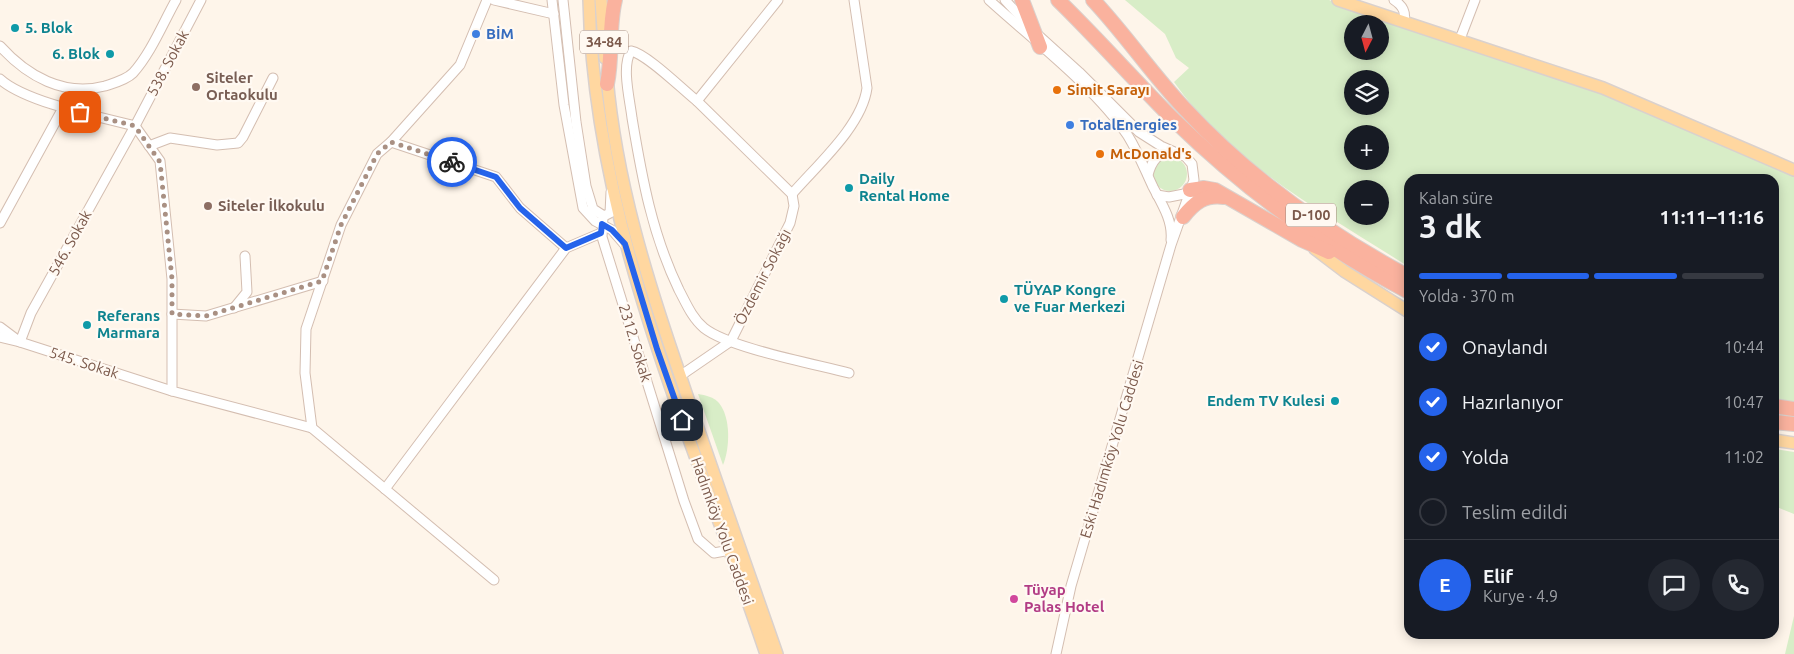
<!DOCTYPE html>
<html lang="tr">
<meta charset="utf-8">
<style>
body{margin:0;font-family:Ubuntu,sans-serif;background:#242831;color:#f1f3f6;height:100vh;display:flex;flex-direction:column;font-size:19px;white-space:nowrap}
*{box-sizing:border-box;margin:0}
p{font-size:16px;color:#9ea1a6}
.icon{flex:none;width:28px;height:28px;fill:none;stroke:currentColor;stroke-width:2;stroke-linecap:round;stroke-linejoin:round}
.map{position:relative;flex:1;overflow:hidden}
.panel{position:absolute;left:1404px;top:174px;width:375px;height:465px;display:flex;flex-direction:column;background:#171b24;border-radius:15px;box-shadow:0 2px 12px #0003}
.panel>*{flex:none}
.needle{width:32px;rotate:186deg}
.fabs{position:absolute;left:1344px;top:15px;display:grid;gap:10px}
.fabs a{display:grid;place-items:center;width:45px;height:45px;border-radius:50%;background:#171b24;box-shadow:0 2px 12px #0003;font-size:25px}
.pin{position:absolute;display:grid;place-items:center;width:42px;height:42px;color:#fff;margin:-21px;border-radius:10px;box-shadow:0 2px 8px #0006}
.courier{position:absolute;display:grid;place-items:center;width:50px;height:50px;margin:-25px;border:4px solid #2563eb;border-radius:50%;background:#fff;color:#222;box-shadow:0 1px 6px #0007}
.head em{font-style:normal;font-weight:700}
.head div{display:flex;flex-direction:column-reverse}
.head{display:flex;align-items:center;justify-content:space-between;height:85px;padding:0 15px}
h1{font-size:32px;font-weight:700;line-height:38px}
.bar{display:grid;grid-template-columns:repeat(4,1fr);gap:8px 5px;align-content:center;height:60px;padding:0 15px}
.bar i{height:6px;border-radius:4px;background:#363941}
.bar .selected{background:#2563eb}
.bar p{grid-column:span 4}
.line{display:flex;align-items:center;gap:12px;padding:0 15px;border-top:1px solid #363941}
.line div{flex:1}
.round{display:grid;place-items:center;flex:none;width:52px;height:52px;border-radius:26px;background:#242831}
ol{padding:0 15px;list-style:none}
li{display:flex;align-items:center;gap:15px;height:55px}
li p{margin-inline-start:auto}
li .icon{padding:5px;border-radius:50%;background:#2563eb;color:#fff;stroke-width:4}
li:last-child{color:#9ea1a6}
li i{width:28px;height:28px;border:2px solid #363941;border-radius:50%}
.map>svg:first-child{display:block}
.green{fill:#d8edc7;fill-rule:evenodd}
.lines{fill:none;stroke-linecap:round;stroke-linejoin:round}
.minor-casing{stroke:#d4beb1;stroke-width:11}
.major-casing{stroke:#dad1cd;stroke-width:14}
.highway-casing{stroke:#dad1cd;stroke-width:16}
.minor{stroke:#fff;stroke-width:9}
.major{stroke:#ffd7a0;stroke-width:11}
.highway{stroke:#fab29e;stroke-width:14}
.done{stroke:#a99083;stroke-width:5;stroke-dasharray:0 9}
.route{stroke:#2563eb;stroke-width:6}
.culture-dot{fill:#0f9aa8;stroke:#fff9f2;stroke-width:2}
.shop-dot{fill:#3f7fe0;stroke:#fff9f2;stroke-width:2}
.education-dot{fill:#8d6e63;stroke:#fff9f2;stroke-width:2}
.food-dot{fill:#e8710a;stroke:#fff9f2;stroke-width:2}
.hotel-dot{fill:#d1479c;stroke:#fff9f2;stroke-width:2}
.labels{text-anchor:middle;stroke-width:4.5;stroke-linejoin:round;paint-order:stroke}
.shield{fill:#fff9f2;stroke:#a3897d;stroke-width:1}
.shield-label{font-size:14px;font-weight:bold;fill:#7b594b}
.culture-label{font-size:15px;font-weight:bold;fill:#0d838f;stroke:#fff9f2;text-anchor:start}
.shop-label{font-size:15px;font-weight:bold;fill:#366cbe;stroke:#fff9f2;text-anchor:start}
.street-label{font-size:15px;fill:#7b594b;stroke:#fff9f2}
.education-label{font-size:15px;font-weight:bold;fill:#785e54;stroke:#fff9f2;text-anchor:start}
.food-label{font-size:15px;font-weight:bold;fill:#c56008;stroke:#fff9f2;text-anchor:start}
.hotel-label{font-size:15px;font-weight:bold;fill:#b23c85;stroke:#fff9f2;text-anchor:start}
</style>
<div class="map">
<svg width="1794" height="654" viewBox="0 0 1794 654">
<rect width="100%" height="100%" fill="#fef5ea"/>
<g class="green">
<path d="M 1125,0 L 1329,0 L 1376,18 L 1578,83 L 1794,176 L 1794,402 L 1774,399 L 1774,179 L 1409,179 L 1409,267 C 1326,214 1231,164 1174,82 L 1189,68 L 1176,58 L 1165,34 ZM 1352,24 L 1380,24 L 1380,51 L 1352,51 ZM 1352,79 L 1380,79 L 1380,106 L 1352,106 ZM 1352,134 L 1380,134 L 1380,161 L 1352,161 ZM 1352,189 L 1380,189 L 1380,216 L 1352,216 Z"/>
<circle cx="1170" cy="174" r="17"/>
<path d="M 698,394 C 705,395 714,397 719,403 C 731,418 730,448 723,465 Z"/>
<path d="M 1774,449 L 1794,452 L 1794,514 L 1774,506 Z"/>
<path d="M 1794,616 L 1794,654 L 1785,654 Z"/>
</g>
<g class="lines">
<g class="minor-casing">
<g id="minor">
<path d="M 487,0 L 460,65 L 391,142 L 496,177 L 520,208 L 566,248"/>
<path d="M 494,0 L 554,14"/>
<path d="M 552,0 L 564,105 L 583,208 L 595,221 L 612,230 L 625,245"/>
<path d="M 563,0 L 576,122 L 586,186 L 593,209 L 604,216 L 610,213 L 611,192"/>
<path d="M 778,0 L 697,101 C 683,90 647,54 631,51 C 621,66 630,100 632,118 C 642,178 652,234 679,290 C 686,303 692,318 704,328 C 729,348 815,364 849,373"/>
<path d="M 989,0 C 1033,40 1095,87 1128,136 C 1138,152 1145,170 1153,187 C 1162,204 1173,221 1171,240"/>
<path d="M 1005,0 L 1028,25"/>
<path d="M 1394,0 C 1403,6 1406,12 1404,22"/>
<path d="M 1037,34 L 1079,72 L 1139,132 L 1161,146 L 1186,157 L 1192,164 L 1194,180 L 1171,245 L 1071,586 L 1056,654"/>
<path d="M 1460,39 L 1475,0"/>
<path d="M 0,46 C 27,76 64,97 105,86 C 114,83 126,80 133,73 C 151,53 163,23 176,0"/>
<path d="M 0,79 C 25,102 100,117 135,126"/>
<path d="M 135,126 L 160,161 L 172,279 L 172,391 L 312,428"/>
<path d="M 391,142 L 377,154 L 341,225 L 306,329 L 305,373 L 312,428 L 494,580"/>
<path d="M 149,146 L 170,138 L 217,145 L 238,143 L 243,137 L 273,78"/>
<path d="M 1148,175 C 1151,163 1157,151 1172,152"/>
<path d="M 792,194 C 817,165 862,126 867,88 L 854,0"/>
<path d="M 1157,195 L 1169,197 L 1189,193"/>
<path d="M 603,216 L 602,237 L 684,501 L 698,539 L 714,553 L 730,550"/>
<path d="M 0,223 L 63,108"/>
<path d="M 234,308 L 247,292 L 245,256"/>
<path d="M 172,314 L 206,316 L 323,281"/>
<path d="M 0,327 L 20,342 L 172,391"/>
<path d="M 0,337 L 20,342 L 31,313 L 135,126 L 201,0"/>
<path d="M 680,376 L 731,341 L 790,223 L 794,206 L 792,194 L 697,101"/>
<path d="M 385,489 L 566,248 L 601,233"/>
</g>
</g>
<g class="major-casing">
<g id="major">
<path d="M 589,0 C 594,230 694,439 766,654"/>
<path d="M 601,0 L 605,58"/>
<path d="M 1338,0 L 1603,88 L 1794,170"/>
<path d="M 607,77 C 616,181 647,280 681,378 C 712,470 745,562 777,654"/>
<path d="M 1315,249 L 1344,271 L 1409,312"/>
<path d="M 1774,440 L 1794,443"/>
</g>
</g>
<g class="highway-casing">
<g id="highway">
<path d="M 1022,0 L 1040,47"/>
<path d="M 1058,0 C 1098,39 1135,81 1174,120 C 1243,187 1323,247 1409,292"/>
<path d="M 1093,0 C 1125,34 1152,74 1184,108 C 1247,176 1327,233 1409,277"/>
<path d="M 607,84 C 613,56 608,28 615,0"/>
<path d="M 1190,190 L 1204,188 L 1215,190 L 1302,240 L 1329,252"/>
<path d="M 1183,217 C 1194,203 1205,194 1224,197"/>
<path d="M 1774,406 L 1794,409"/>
<path d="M 1774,422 L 1794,424"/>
</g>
</g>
<use href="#minor" class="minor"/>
<use href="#major" class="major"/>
<use href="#highway" class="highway"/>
</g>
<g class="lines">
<path class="done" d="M 80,112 L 135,126 L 160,162 L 172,279 L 172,314 L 206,316 L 322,281 L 341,225 L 368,172 L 377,154 L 391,142 L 452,162"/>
<path class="route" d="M 452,162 L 496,177 L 520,208 L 566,248 L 601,233 L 602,224 L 612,230 L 625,244 L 657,349 L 682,420"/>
</g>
<g class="culture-dot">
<circle cx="15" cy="28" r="5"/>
<circle cx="110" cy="54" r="5"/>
<circle cx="849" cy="188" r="5"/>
<circle cx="1004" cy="299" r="5"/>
<circle cx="87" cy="325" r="5"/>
<circle cx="1335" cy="401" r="5"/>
</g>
<g class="shop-dot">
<circle cx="476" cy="34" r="5"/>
<circle cx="1070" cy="125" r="5"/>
</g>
<g class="education-dot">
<circle cx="196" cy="87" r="5"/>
<circle cx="208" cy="206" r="5"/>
</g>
<g class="food-dot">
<circle cx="1057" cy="90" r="5"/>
<circle cx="1100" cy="154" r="5"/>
</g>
<circle class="hotel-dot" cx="1014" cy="599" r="5"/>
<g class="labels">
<g class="shield">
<rect x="580" y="30.5" width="48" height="23" rx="4"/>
<rect x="1286" y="203.5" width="50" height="23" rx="4"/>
</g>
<g class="shield-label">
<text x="604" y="47">34-84</text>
<text x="1311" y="220">D-100</text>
</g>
<g class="culture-label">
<text x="25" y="33">5. Blok</text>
<text x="100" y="59" text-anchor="end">6. Blok</text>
<text x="859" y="184">Daily<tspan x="859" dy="17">Rental Home</tspan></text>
<text x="1014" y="295">TÜYAP Kongre<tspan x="1014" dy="17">ve Fuar Merkezi</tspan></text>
<text x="97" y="321">Referans<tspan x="97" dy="17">Marmara</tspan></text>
<text x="1325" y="406" text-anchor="end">Endem TV Kulesi</text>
</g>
<g class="shop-label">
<text x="486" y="39">BİM</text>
<text x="1080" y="130">TotalEnergies</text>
</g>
<g class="street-label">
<text transform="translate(168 63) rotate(-62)" y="5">538. Sokak</text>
<text transform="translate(70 243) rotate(-61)" y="5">546. Sokak</text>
<text transform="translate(763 277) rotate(-63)" y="5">Özdemir Sokağı</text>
<text transform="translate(635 343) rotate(73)" y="5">2312. Sokak</text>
<text transform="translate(84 363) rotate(18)" y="5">545. Sokak</text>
<text transform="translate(1112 449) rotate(-73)" y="5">Eski Hadımköy Yolu Caddesi</text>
<text transform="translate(722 531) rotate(70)" y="5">Hadımköy Yolu Caddesi</text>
</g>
<g class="education-label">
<text x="206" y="83">Siteler<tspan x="206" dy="17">Ortaokulu</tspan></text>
<text x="218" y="211">Siteler İlkokulu</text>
</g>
<g class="food-label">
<text x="1067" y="95">Simit Sarayı</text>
<text x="1110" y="159">McDonald's</text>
</g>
<g class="hotel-label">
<text x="1024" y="595">Tüyap<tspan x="1024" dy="17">Palas Hotel</tspan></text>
</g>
</g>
</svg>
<div class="fabs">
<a><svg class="needle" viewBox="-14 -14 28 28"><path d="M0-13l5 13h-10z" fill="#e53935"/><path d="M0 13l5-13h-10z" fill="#9ea1a6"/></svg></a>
<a><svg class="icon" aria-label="layers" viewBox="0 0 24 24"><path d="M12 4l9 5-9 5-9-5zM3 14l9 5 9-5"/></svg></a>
<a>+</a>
<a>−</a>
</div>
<div class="pin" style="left:80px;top:112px;background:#ea580c"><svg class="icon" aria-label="bag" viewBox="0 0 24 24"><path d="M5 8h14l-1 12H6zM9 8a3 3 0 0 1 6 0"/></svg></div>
<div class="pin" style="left:682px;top:420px;background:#1f2937"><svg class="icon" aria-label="home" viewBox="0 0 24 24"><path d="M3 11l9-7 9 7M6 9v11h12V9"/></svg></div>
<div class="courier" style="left:452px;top:162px"><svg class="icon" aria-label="bike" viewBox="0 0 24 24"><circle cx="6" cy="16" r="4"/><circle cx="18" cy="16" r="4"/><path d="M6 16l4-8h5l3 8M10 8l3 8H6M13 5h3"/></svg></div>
<section class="panel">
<div class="head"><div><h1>3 dk</h1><p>Kalan süre</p></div><em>11:11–11:16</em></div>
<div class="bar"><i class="selected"></i><i class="selected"></i><i class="selected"></i><i></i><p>Yolda · 370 m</p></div>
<ol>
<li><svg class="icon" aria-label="check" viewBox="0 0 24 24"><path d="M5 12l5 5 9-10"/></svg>Onaylandı<p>10:44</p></li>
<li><svg class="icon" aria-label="check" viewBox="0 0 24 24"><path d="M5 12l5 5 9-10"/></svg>Hazırlanıyor<p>10:47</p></li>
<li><svg class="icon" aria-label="check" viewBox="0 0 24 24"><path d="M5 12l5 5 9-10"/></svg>Yolda<p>11:02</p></li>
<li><i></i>Teslim edildi</li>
</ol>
<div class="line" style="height:90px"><b class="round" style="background:#2563eb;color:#fff">E</b><div><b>Elif</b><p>Kurye · 4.9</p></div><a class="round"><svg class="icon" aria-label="chat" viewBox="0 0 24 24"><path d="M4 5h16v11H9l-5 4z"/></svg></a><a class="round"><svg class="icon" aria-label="phone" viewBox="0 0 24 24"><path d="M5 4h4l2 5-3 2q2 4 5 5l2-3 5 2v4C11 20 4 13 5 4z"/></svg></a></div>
</section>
</div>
